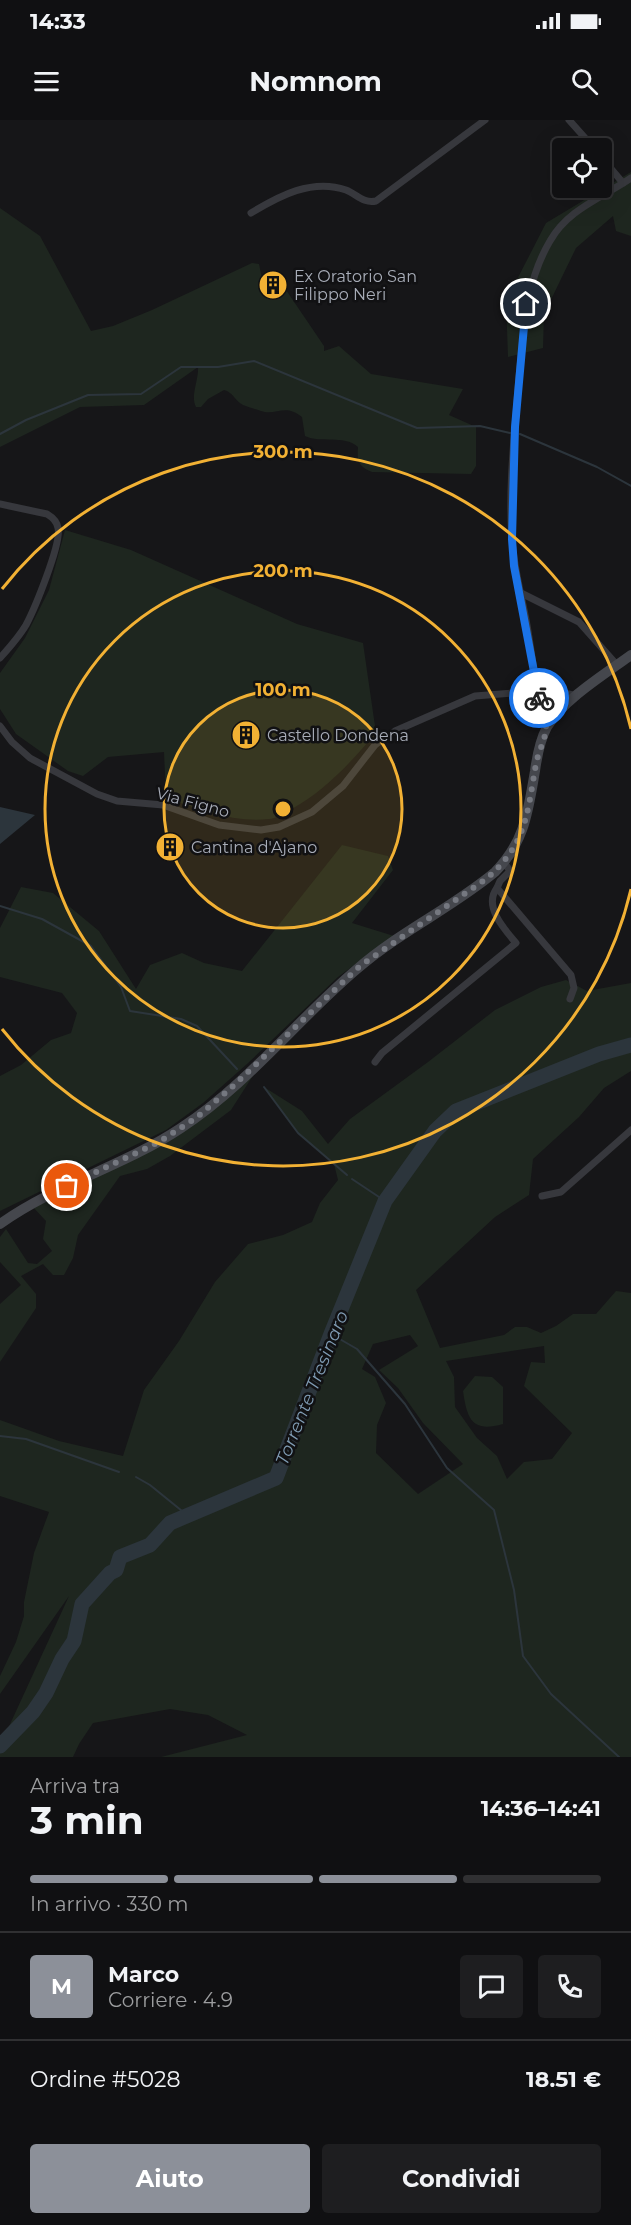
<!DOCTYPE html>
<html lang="it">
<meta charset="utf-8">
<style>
body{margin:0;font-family:Montserrat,sans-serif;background:#1e1e20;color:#f1f3f6;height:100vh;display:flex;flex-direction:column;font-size:22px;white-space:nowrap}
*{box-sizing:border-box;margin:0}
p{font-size:20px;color:#9c9d9f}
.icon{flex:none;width:33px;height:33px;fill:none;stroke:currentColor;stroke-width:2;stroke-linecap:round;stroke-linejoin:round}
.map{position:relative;height:1637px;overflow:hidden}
.side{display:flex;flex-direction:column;background:#101012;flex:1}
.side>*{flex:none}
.buttons{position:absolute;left:552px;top:18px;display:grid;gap:12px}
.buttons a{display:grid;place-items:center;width:60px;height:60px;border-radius:6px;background:#101012;box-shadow:0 6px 24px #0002,0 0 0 2px #303032;font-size:30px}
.pin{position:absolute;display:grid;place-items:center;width:51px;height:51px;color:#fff;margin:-26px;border:3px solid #fff;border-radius:50%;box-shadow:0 2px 6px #0007}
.courier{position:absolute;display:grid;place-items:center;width:60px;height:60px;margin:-30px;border:4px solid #1a73e8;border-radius:50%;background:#fff;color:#222;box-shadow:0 2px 8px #0007}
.headline em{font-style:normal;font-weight:700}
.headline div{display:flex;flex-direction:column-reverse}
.headline{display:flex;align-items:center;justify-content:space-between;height:102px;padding:0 30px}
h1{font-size:39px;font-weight:700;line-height:45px}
.bar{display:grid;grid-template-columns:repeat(4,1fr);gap:9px 6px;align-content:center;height:72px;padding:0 30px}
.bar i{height:8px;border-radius:4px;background:#303032}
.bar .current{background:#8c9099}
.bar p{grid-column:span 4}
.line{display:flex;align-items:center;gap:15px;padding:0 30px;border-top:2px solid #303032}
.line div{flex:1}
.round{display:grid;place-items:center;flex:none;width:63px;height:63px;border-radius:6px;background:#1e1e20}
.action{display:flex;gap:12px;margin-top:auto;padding:12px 30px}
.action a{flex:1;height:69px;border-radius:6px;background:#8c9099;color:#fff;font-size:24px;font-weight:700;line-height:69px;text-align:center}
.action a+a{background:#1e1e20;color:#f1f3f6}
.status{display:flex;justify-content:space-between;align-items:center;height:42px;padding:0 30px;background:#101012;direction:ltr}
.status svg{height:16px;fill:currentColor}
header{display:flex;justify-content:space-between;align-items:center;height:78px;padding:0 30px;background:#101012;font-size:27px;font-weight:700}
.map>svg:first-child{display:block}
.green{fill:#1e261f;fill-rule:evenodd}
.water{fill:#2c353c}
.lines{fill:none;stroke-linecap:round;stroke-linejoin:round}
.stream{stroke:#2c353c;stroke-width:2}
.river{stroke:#2c353c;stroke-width:15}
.minor{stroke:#37383d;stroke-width:7}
.secondary{stroke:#45474d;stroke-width:10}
.done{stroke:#757880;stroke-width:6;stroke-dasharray:0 10.8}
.route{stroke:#1a73e8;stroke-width:8}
.ring{fill:none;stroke:#f2b134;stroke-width:3}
.labels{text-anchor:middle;stroke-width:5;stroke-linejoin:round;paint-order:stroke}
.poi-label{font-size:16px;fill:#a8adb8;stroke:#111113;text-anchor:start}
.street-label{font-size:16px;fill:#a8adb8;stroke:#111113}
.water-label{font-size:18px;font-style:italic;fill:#7f9bb3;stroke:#111113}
.centre{fill:#f2b134;stroke:#111113;stroke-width:3}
.ring-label{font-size:18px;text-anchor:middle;font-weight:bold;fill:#f2b134;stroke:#111113;stroke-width:5;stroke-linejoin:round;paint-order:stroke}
</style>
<div class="status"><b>14:33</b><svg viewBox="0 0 49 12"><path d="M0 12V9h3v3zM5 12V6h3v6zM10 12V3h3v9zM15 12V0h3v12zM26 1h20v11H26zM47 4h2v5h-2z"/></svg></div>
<header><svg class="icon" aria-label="menu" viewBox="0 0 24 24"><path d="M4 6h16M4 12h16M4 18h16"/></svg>Nomnom<svg class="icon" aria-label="search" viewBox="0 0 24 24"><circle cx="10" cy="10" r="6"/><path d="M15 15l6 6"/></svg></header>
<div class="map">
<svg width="631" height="1637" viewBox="0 0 631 1637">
<rect width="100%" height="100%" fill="#161618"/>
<g class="green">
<path d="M 631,52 L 631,116 L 616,111 L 613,96 L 576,128 L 544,194 L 543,228 L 508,237 L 506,181 L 546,103 Z"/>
<path d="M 0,88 L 40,116 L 91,211 L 113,206 L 152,190 L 252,143 L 259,144 L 263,164 L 272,174 L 284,167 L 324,226 L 324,231 L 339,226 L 371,254 L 463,269 L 449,295 L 476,307 L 476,346 L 471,354 L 372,352 C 358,346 357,341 358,327 C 343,314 321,324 305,316 L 302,297 C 285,283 276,296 261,291 C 255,289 248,287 243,285 C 235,281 233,272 224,270 L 208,279 L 201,287 L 196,287 C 190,276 199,260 198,247 L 144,285 L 80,287 L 0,327 Z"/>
<path d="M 65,410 L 131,430 L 297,504 L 363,523 L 376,613 C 350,643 325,671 290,690 C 283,693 276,699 269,699 C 233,703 199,689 166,678 L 164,632 L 108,637 L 83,656 L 68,651 L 16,614 L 0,589 L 0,553 L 25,518 L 49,470 Z"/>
<path d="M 342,725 L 388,736 L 393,750 L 352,803 L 394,816 L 338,857 L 247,944 L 203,983 L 166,1010 L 0,1091 L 0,956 L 21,945 L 51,920 L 71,913 L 77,893 L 62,873 L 0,857 L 0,808 L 21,767 L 53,773 L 99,811 L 136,869 L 150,845 L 182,833 L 204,843 L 242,851 Z"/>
<path d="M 566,860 L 587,871 L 631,863 L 631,951 L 604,968 L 579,997 L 533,1039 L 529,1075 L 495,1097 L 416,1170 L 440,1228 L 504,1215 L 515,1207 L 527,1207 L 541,1213 L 556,1206 L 573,1194 L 596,1194 L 616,1171 L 631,1173 L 631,1637 L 161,1637 L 247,1615 L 208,1595 L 170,1589 L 93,1603 L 79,1624 L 73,1637 L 0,1637 L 0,1626 L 69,1476 L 0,1574 L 0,1556 L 16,1522 L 24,1496 L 24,1482 L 34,1433 L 49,1392 L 0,1376 L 0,1300 L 59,1321 L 123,1336 L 144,1270 L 179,1221 L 215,1162 L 248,1124 L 283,1115 L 312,1102 L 320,1083 L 338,1060 L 334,1044 L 298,1013 L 264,967 L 302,991 L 328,1024 L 350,999 L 428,942 L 495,890 L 541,867 ZM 410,1215 L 418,1226 L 379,1250 L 398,1268 L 423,1303 L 463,1344 L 418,1374 L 376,1333 L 377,1305 L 386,1283 L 375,1257 L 362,1249 L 373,1224 ZM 544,1226 L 545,1243 L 531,1242 L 524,1266 L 572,1313 L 552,1339 L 524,1342 L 507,1359 L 497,1336 L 477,1318 L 455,1287 L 454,1257 L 446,1241 Z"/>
<path d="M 254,954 L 231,990 L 170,1036 L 147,1049 L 120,1056 L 78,1115 L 73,1138 L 64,1155 L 53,1155 L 43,1144 L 21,1156 L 36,1174 L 36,1188 L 0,1242 L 0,1184 L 21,1165 L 0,1142 L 0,1117 L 6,1109 L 28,1143 L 37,1144 L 52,1131 L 43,1119 L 46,1101 L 33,1087 L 139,1037 Z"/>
<path d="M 475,1256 L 492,1257 L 503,1267 L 503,1304 C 472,1313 467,1299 463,1271 Z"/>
</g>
<path class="water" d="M 0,687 L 35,695 L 0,724 Z"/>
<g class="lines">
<g class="stream">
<path d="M 0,314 L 26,300 L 88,275 L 141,274 L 181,247 L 218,247 L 254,241 L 417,308 L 480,306 L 510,313"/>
<path d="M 520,314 L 597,347 L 631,366"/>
<path d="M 0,786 L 42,799 L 91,826 L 121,867 L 130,891 L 181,899 L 197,906 L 237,949"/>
<path d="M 264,967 L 298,1013 L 347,1055"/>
<path d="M 352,1059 L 385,1081"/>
<path d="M 331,1214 L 357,1229 L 405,1284 L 447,1348 L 494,1390 L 514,1470 L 523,1536 L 551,1574 L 619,1637"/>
<path d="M 0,1316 L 26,1319 L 119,1352"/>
<path d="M 136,1357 L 150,1365 L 187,1395"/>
</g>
<path class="river" d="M 0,1626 L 33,1592 L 46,1573 L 62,1539 L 74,1521 L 82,1484 L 110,1453 L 116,1450 L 120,1437 L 150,1425 L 170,1403 L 276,1358 L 331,1214 L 385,1081 L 435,1011 L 456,991 L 599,934 L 631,925"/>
<g class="minor">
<path d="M 569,0 L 594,28"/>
<path d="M 602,38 L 623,63"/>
<path d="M 251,93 C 279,76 312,58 346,70 C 356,74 364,84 376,81 L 485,0"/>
<path d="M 0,384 L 47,394 C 52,397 57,401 58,408 C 62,423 34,490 26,505 C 19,517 9,528 0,538"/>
<path d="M 519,472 L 579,502 L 617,545"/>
<path d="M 536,563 L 552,570 L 577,576"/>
<path d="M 0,606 L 12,622 L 30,638 L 97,674 L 117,681 L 163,685 L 219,705 L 261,710 L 279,707 L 312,692 L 343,666 L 375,625 L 395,611 L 475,576 L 538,571"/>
<path d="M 547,608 C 536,575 533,540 527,505 C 522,477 514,449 512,420 C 508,367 515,311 519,257 C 524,210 525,163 550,121 C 568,89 602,78 631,58"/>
<path d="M 504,742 L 510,751 L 500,761 L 497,768 L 571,855 L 574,868 L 570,879"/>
<path d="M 375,942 L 382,933 L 516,823 C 504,809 483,786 497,768"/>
<path d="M 542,1076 L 561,1072 L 631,1010"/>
</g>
<path class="secondary" d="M 0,1104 C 56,1064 124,1046 181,1008 C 247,965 297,900 357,849 C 399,812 452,788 495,752 C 525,722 528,691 535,651 C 537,636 540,620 547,607 C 564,579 605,554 631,535"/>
</g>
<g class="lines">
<path class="done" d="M 67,1066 L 159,1022 L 196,998 L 231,968 L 360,846 L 486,759 C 527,724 527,694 536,644 C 538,633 545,620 546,609 C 547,603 540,585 539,578"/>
<path class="route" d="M 526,184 L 515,307 L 512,419 L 514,446 L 539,578"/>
</g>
<circle cx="283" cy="689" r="119" fill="#f2b134" fill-opacity=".12"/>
<g class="ring">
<circle cx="283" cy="689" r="119"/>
<circle cx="283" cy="689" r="238"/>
<path d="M631 769A357 357 0 0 1 2 909M2 469A357 357 0 0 1 631 609"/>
</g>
<defs>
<g id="building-disc" transform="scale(1.5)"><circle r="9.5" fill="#f2b134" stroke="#111113"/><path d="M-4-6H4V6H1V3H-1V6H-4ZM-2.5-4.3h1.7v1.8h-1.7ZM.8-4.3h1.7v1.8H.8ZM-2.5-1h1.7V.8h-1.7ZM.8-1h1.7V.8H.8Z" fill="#111"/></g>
</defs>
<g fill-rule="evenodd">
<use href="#building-disc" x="273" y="165"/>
<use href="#building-disc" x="246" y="615"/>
<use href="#building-disc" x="170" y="727"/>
</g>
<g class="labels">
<g class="poi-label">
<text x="294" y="162">Ex Oratorio San<tspan x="294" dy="18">Filippo Neri</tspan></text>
<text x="267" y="621">Castello Dondena</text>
<text x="191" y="733">Cantina d'Ajano</text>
</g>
<g class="street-label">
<text transform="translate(193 682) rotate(15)" y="6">Via Figno</text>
</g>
<g class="water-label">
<text transform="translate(312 1268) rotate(-68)" y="6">Torrente Tresinaro</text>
</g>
</g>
<circle cx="283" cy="689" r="9" class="centre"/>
<g class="ring-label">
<text x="283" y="338">300 m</text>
<text x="283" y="457">200 m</text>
<text x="283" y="576">100 m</text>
</g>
</svg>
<div class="buttons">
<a><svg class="icon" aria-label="locate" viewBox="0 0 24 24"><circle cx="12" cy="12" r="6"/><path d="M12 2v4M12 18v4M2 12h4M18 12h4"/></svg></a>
</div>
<div class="pin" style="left:67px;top:1066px;background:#ea580c"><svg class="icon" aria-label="bag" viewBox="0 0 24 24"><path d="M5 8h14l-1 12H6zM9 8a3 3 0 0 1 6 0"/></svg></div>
<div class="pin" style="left:526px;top:184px;background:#1f2937"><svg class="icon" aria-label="home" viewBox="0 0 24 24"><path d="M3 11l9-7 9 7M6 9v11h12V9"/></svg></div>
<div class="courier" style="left:539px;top:578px"><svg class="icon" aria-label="bike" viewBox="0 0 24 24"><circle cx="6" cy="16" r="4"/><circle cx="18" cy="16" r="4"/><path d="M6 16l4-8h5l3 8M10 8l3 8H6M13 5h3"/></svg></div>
</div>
<section class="side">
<div class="headline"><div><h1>3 min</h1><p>Arriva tra</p></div><em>14:36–14:41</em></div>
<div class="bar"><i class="current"></i><i class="current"></i><i class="current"></i><i></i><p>In arrivo · 330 m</p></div>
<div class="line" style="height:108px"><b class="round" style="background:#8c9099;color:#fff">M</b><div><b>Marco</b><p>Corriere · 4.9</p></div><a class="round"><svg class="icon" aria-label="chat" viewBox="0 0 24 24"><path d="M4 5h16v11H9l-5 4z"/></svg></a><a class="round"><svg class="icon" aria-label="phone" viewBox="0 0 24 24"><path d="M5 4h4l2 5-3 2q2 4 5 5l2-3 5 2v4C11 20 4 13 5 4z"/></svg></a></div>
<div class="line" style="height:78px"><div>Ordine #5028</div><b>18.51 €</b></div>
<div class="action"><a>Aiuto</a><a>Condividi</a></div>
</section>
